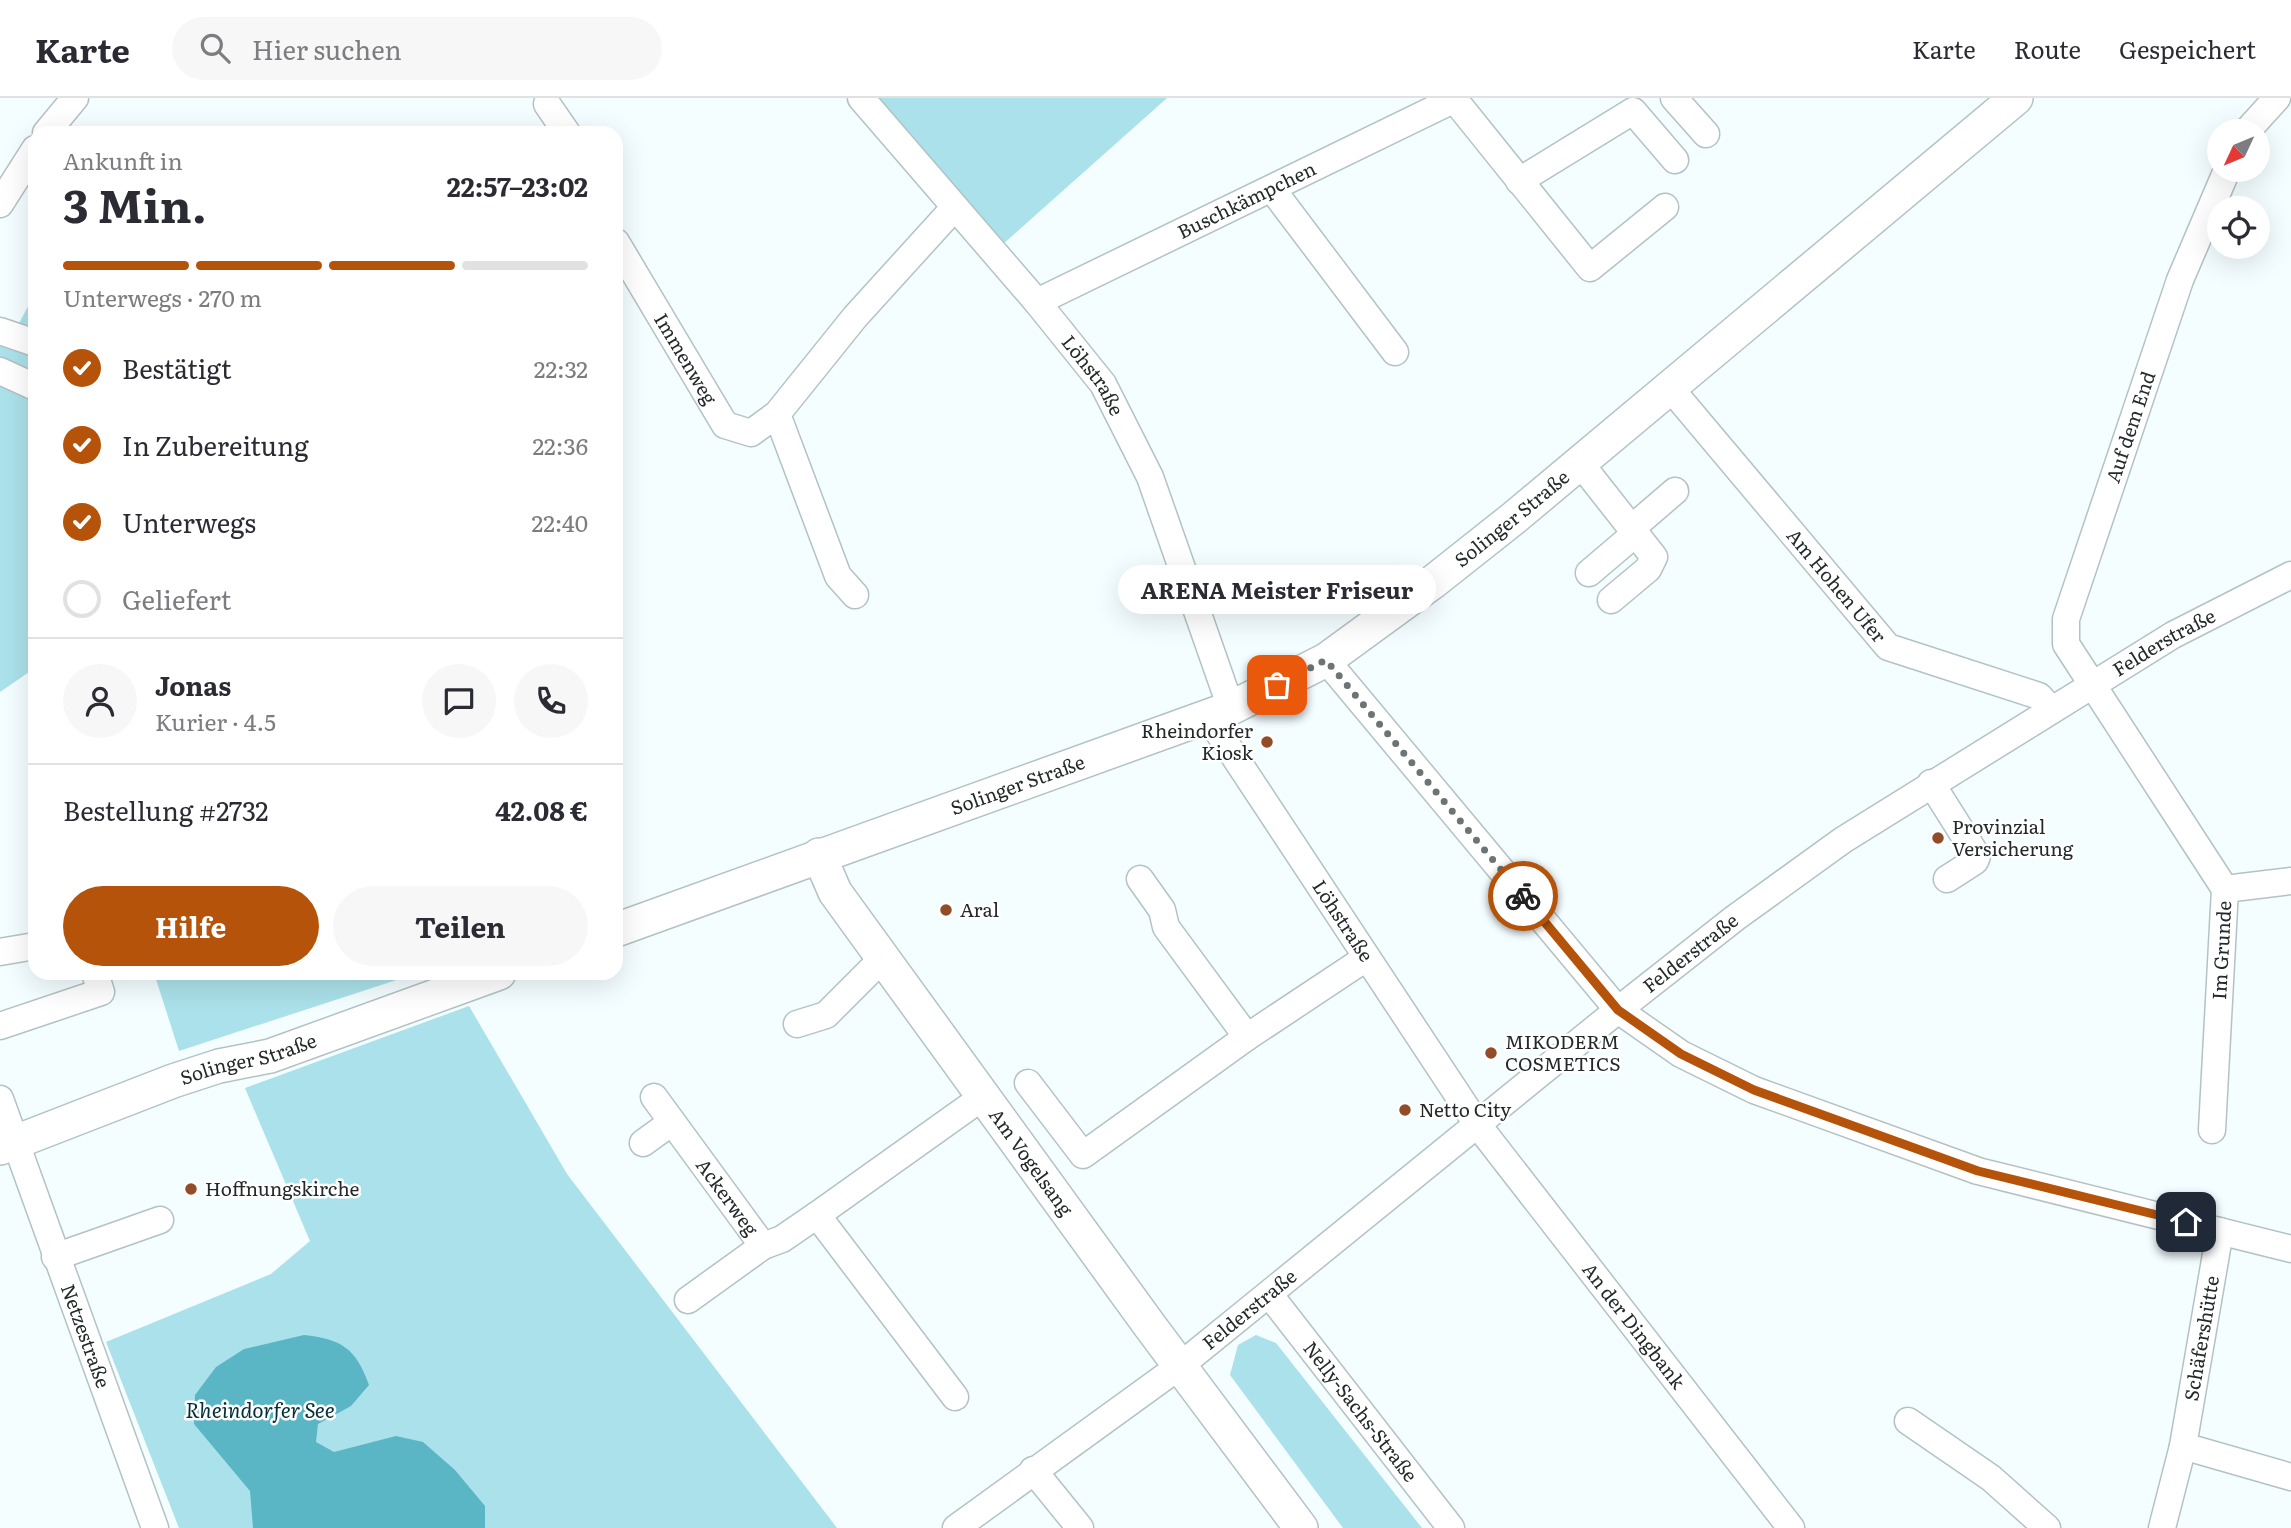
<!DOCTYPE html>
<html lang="de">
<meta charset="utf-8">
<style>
body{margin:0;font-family:Literata,serif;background:#f7f7f7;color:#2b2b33;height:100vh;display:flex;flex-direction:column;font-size:26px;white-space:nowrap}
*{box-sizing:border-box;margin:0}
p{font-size:23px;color:#7c7c81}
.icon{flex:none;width:38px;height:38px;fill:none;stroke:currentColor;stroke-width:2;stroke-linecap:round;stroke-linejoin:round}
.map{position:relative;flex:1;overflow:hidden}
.details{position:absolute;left:28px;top:28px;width:595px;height:854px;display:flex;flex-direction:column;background:#fff;border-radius:21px;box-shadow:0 7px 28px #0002}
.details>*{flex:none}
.needle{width:46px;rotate:226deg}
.fabs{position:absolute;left:2207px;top:21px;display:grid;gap:14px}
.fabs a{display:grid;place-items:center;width:63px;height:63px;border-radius:50%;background:#fff;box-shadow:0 7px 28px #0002;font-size:35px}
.pin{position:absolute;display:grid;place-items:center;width:60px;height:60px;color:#fff;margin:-30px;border-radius:14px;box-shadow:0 4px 10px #0006}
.courier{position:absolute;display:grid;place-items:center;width:70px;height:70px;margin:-35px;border:5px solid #b45309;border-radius:50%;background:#fff;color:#222;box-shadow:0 2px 9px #0007}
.bubble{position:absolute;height:49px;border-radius:24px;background:#fff;box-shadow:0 7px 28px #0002;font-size:23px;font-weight:700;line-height:49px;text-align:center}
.summary em{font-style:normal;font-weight:700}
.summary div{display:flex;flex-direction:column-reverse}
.summary{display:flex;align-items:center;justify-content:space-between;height:119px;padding:0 35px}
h1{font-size:46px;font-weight:700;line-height:52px}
.bar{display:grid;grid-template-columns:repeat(4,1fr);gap:10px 7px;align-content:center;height:84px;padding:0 35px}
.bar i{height:9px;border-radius:5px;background:#e1e1e2}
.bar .on{background:#b45309}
.bar p{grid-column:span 4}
.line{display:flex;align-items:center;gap:18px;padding:0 35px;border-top:2px solid #e1e1e2}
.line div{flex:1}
.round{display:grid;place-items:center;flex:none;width:74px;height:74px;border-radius:37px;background:#f7f7f7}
ol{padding:0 35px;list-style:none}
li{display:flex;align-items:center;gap:21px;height:77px}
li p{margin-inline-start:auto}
li .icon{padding:7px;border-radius:50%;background:#b45309;color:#fff;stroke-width:4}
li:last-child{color:#7c7c81}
li i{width:38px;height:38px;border:4px solid #e1e1e2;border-radius:50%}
.primary-button{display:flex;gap:14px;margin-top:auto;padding:14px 35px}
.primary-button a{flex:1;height:80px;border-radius:42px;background:#b45309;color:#fff;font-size:28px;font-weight:700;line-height:80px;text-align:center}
.primary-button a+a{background:#f7f7f7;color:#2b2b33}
header{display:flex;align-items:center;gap:42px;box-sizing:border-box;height:98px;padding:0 35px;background:#fff;border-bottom:2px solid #e1e1e2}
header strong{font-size:33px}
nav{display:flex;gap:38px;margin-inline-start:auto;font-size:24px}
.search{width:490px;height:63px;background:#f7f7f7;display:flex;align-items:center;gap:18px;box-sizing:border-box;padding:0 24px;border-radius:38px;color:#7c7c81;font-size:26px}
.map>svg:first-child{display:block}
.green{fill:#abe1ea}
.water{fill:#5ab6c5}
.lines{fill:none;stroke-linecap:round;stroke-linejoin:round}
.minor-casing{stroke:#b3c2c4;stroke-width:29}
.major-casing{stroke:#b3c2c4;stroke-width:36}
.minor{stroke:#fff;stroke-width:26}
.major{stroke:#fff;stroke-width:33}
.done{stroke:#6d7475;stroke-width:7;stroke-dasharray:0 12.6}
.route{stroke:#b45309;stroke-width:9}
.poi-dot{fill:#934c28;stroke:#fff;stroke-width:2.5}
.labels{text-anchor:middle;stroke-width:5;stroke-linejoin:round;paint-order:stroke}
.street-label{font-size:19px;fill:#242a2b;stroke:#fff}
.poi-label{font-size:19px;fill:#242a2b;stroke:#fff;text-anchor:start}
.water-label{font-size:21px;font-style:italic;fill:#012f36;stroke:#fff}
</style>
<header>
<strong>Karte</strong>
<div class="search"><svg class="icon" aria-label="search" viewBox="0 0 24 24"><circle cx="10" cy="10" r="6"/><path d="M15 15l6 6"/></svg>Hier suchen</div>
<nav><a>Karte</a><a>Route</a><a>Gespeichert</a></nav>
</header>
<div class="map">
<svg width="2291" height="1430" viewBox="0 0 2291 1430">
<rect width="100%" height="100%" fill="#f4fdff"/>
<g class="green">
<path d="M 877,0 L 1167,0 L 1003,146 Z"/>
<path d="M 35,195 L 35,570 L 0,594 L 0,232 L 14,235 Z"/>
<path d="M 154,875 L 418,875 L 179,953 Z"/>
<path d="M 469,908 L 567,1076 L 837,1430 L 179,1430 L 106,1244 L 271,1176 L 310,1143 L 245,990 Z"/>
<path d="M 1256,1237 L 1276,1245 L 1422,1430 L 1343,1430 L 1230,1277 L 1238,1247 Z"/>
</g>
<path class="water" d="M 304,1237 C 341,1241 356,1250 369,1287 L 351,1308 L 318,1326 L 316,1344 L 334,1354 L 396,1338 L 423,1344 L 455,1372 L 485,1408 L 485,1430 L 253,1430 L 250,1393 L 194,1326 L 195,1297 L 216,1269 L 244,1251 Z"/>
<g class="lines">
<g class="minor-casing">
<g id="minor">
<path id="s1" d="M 861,0 L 1037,204 L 1103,286 L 1150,379 L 1231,610"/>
<path d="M 1674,0 L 1706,36"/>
<path d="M 1454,1 L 1590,170 L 1665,109"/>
<path d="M 547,6 L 567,35"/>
<path d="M 2247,33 L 2277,0"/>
<path d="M 46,35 L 75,0"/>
<path d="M 1519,83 L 1633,13 L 1675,62"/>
<path d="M 1272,91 L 1395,254"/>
<path d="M 0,106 L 35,51"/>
<path id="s2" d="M 616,144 L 725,327 L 751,335 L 777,316 L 838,478 L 855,497"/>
<path id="s3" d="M 1037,204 L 1457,0"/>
<path d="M 0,233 L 35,245"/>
<path d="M 0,273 L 35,289"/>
<path id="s4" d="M 1671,291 L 1888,549 L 2039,598 L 2051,611"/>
<path d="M 777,316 L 855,219 L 954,110"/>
<path d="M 1580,365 L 1654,459 L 1648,471 L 1611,502"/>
<path d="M 1632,430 L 1675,393"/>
<path d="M 1589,475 L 1636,435"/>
<path d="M 1326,562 L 1618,912 L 1681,956 L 1754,992 L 1978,1073 L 2291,1151"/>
<path id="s5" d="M 1209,620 L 1477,1026 L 1791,1430"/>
<path d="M 1931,685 L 1977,758 L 1975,763 L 1947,781"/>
<path d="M 1140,781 L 1162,812 L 1166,829 L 1247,939"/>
<path d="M 2225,791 L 2291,783"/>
<path d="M 0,854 L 35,848"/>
<path d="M 797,926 L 826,917 L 883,860"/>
<path d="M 0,928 L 101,894 L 95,875"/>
<path d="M 1028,985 L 1083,1057 L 1247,939 L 1366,860"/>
<path id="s6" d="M 654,999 L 763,1148"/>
<path id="s7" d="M 0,1001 L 155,1430"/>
<path id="s8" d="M 2212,1032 L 2225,791 L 2066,546 L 2066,521 L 2180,182 L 2227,72"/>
<path d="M 643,1045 L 672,1024"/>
<path d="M 55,1159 L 160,1122"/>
<path id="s9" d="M 1269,1196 L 1451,1430"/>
<path d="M 688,1202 L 763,1148 L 782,1141 L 817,1117"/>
<path d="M 955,1299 L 817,1117 L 984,998"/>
<path d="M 1908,1323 L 1991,1380 L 2047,1430"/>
<path d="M 2183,1348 L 2291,1379"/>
<path d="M 1033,1372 L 1080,1430"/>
<path id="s10" d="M 956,1430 L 1181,1267 L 1618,912 L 1735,820 L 1843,742 L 2173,537 L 2291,477"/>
<path id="s11" d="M 2162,1430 L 2183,1348 L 2220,1133"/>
</g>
</g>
<g class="major-casing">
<g id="major">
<path id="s12" d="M 819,757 L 835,794 L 1150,1228 L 1301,1430"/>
<path id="s13" d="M 616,832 L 1231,610 L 1326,562 L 1433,484 L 1515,419 L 2016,0"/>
<path id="s14" d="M 0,1050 L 173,983 L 219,968 L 270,958 L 499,875"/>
</g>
</g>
<use href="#minor" class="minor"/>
<use href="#major" class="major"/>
</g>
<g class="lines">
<path class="done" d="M 1277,587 L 1326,562 L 1523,798"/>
<path class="route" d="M 1523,798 L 1618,912 L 1681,956 L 1754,992 L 1978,1073 L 2186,1124"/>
</g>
<g class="poi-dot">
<circle cx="1267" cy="644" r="7"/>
<circle cx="1938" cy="740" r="7"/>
<circle cx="946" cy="812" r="7"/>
<circle cx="1491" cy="955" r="7"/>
<circle cx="1405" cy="1012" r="7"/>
<circle cx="191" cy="1091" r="7"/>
</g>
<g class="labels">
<g class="street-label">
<text dy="7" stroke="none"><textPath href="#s3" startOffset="233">Buschkämpchen</textPath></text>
<text dy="7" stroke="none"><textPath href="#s2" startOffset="136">Immenweg</textPath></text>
<text dy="7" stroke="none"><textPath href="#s1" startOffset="362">Löhstraße</textPath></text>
<text dy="7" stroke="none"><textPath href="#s8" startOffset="761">Auf dem End</textPath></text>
<text dy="7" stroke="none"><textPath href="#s13" startOffset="994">Solinger Straße</textPath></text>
<text dy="7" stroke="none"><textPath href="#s4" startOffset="257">Am Hohen Ufer</textPath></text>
<text dy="7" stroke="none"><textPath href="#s10" startOffset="1500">Felderstraße</textPath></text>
<text dy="7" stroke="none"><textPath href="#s13" startOffset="427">Solinger Straße</textPath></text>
<text dy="7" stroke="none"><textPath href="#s5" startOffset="243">Löhstraße</textPath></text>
<text dy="7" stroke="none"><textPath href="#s8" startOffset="180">Im Grunde</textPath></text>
<text dy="7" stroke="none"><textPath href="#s10" startOffset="933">Felderstraße</textPath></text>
<text dy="7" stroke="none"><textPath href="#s14" startOffset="264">Solinger Straße</textPath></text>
<text dy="7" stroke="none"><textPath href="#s12" startOffset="374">Am Vogelsang</textPath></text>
<text dy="7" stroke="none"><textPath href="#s6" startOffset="124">Ackerweg</textPath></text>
<text dy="7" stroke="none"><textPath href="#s10" startOffset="366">Felderstraße</textPath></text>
<text dy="7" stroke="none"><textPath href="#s5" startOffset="742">An der Dingbank</textPath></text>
<text dy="7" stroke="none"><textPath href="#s7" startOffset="252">Netzestraße</textPath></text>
<text dy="7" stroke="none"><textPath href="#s11" startOffset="194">Schäfershütte</textPath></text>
<text dy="7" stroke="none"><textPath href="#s9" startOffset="149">Nelly-Sachs-Straße</textPath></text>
</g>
<g class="poi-label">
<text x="1253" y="640" text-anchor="end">Rheindorfer<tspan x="1253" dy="22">Kiosk</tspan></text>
<text x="1952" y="736">Provinzial<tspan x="1952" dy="22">Versicherung</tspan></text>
<text x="960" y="819">Aral</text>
<text x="1505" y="951">MIKODERM<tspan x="1505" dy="22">COSMETICS</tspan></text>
<text x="1419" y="1019">Netto City</text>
<text x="205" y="1098">Hoffnungskirche</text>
</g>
<g class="water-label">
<text x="260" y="1320">Rheindorfer See</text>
</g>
</g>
</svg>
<div class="fabs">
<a><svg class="needle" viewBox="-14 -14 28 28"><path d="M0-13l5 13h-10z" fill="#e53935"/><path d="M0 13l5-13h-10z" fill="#7c7c81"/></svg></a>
<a><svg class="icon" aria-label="locate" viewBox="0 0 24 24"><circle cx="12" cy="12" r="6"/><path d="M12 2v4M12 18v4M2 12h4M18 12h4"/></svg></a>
</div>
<div class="pin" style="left:1277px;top:587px;background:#ea580c"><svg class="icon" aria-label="bag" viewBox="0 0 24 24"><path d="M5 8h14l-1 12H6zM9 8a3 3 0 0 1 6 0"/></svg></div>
<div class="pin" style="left:2186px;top:1124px;background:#1f2937"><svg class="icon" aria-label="home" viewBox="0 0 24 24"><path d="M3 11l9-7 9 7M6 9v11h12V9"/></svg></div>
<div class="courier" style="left:1523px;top:798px"><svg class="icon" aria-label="bike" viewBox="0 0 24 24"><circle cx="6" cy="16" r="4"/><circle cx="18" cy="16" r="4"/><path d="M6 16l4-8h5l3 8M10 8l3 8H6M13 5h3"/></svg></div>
<div class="bubble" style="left:1118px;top:467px;width:318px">ARENA Meister Friseur</div>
<section class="details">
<div class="summary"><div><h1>3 Min.</h1><p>Ankunft in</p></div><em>22:57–23:02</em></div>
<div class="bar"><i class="on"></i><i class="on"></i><i class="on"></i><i></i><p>Unterwegs · 270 m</p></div>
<ol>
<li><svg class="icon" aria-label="check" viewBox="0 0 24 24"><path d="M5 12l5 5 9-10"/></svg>Bestätigt<p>22:32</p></li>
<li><svg class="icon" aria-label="check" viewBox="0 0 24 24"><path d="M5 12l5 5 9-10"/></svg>In Zubereitung<p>22:36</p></li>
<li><svg class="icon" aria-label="check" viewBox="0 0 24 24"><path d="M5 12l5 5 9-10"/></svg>Unterwegs<p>22:40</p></li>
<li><i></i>Geliefert</li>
</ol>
<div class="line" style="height:126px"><a class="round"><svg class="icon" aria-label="person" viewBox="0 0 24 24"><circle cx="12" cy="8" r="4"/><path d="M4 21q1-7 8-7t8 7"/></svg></a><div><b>Jonas</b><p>Kurier · 4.5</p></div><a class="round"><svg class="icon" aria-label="chat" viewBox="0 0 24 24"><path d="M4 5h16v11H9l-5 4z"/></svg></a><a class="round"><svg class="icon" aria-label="phone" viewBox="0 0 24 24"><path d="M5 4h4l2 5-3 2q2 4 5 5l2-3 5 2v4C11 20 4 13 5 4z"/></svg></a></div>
<div class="line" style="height:91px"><div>Bestellung #2732</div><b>42.08 €</b></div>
<div class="primary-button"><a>Hilfe</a><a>Teilen</a></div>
</section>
</div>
